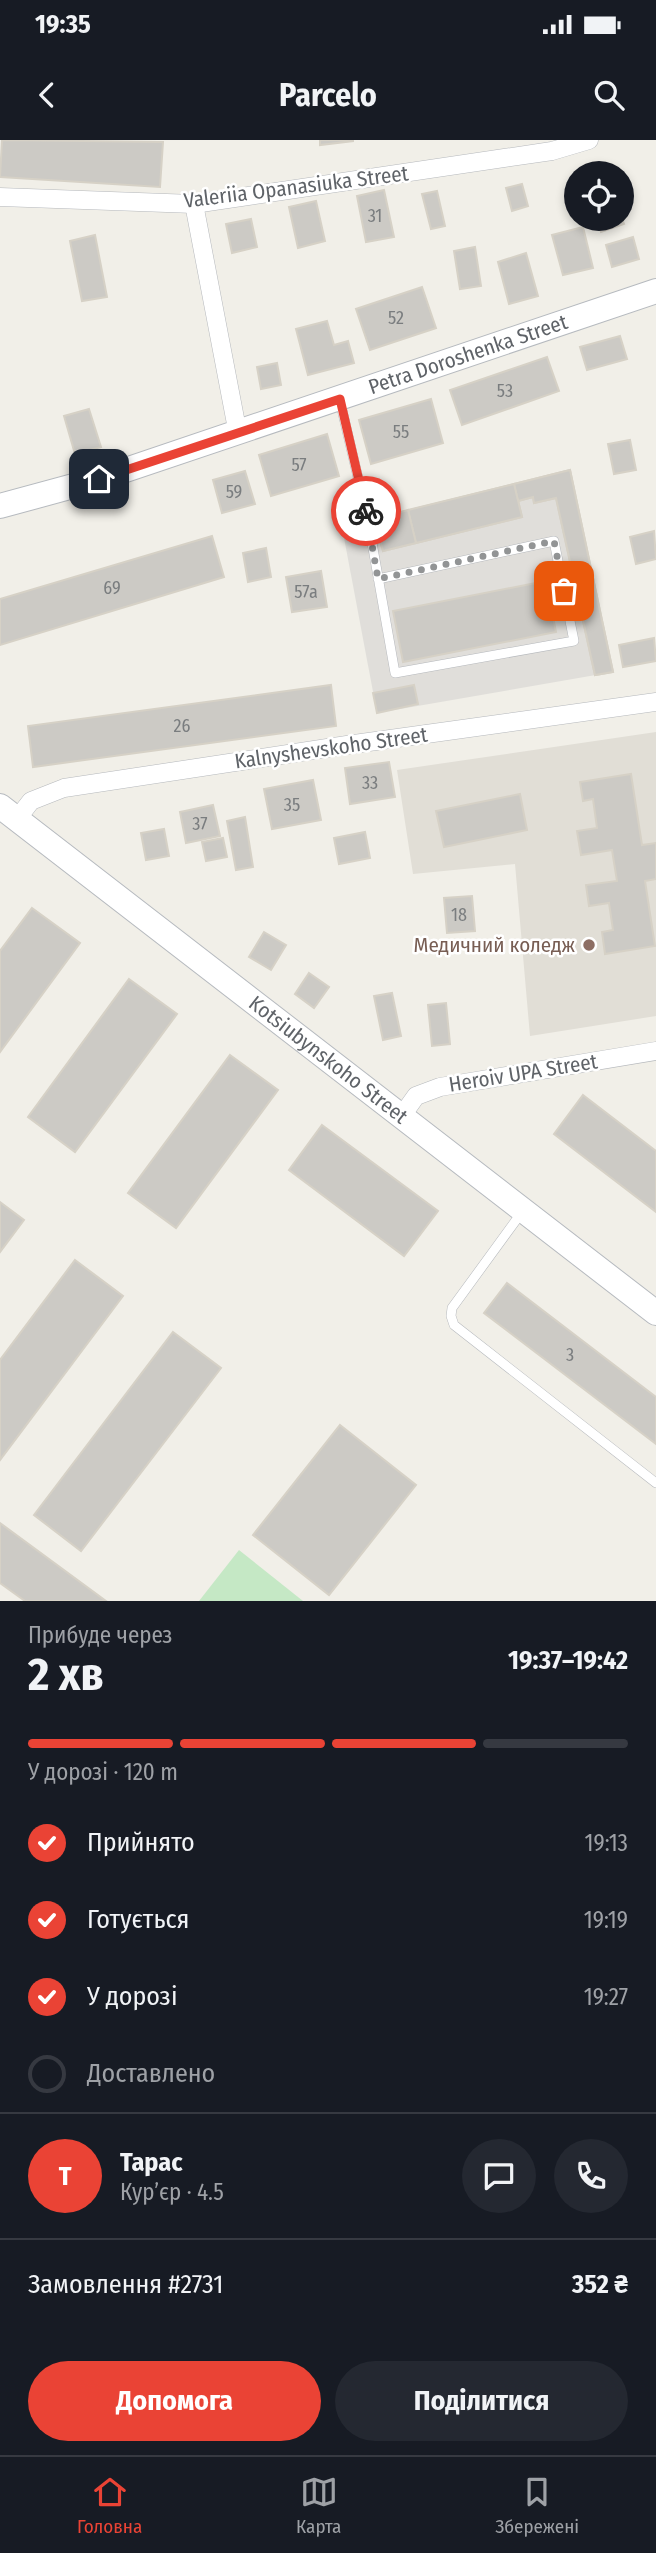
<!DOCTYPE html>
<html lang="uk">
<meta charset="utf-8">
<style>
body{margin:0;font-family:"Fira Sans Condensed",sans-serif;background:#242831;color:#f1f3f6;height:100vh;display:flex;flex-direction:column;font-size:26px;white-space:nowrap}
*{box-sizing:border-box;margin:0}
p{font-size:23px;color:#9ea1a6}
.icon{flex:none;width:38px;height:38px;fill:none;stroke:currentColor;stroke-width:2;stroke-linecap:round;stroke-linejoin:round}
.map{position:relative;height:1461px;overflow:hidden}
.drawer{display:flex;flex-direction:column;background:#171b24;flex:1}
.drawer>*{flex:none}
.tools{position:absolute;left:564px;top:21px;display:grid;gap:14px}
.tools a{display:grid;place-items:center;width:70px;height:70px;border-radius:50%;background:#171b24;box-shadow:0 4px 10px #0003;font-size:35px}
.pin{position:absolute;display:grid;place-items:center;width:60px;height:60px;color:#fff;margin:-30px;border-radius:14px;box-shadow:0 4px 10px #0006}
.courier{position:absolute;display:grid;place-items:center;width:70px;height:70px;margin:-35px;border:5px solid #ea4335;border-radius:50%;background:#fff;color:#222;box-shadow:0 2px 9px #0007}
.headline em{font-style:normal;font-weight:700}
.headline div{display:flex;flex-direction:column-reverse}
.headline{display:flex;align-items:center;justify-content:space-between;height:119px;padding:0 28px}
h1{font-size:46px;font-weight:700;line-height:52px}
.bar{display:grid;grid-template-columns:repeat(4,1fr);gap:10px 7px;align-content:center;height:84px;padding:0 28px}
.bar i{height:9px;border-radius:5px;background:#363941}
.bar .current{background:#ea4335}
.bar p{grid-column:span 4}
.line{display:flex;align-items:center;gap:18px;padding:0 28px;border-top:2px solid #363941}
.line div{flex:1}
.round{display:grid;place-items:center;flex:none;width:74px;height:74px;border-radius:37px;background:#242831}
ol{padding:0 28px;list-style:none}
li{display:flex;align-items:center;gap:21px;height:77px}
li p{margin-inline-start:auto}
li .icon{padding:7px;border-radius:50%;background:#ea4335;color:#fff;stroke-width:4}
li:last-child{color:#9ea1a6}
li i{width:38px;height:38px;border:4px solid #363941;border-radius:50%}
.action{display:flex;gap:14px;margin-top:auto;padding:14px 28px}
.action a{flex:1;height:80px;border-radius:42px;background:#ea4335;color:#fff;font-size:28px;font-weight:700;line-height:80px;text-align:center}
.action a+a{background:#242831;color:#f1f3f6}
.status{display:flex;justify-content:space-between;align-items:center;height:49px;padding:0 35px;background:#171b24;direction:ltr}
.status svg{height:19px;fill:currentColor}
header{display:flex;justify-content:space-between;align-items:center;height:91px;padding:0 28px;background:#171b24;font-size:32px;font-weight:700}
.dock{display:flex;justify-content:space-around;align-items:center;height:98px;border-top:2px solid #363941;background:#171b24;font-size:19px;color:#9ea1a6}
.dock a{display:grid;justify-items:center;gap:4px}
.dock .current{color:#ea4335}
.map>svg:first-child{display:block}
.industrial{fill:#e0deda}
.education{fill:#e1ded6}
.green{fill:#c5e8c5}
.building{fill:#cccac5;stroke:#d6d1c6;stroke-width:2}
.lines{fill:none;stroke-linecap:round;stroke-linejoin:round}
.lane-casing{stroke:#b5b8bc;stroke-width:10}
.street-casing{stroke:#b5b8bc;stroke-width:19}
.secondary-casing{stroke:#b6babf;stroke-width:26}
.lane{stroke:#fff;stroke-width:9}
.street{stroke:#fff;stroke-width:18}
.secondary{stroke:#fff;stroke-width:24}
.done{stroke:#929495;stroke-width:7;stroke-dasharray:0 12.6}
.route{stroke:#ea4335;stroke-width:9}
.education-dot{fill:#8d6e63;stroke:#fff;stroke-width:2.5}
.labels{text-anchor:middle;stroke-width:5;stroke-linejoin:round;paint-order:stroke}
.number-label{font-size:18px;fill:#7a7d7f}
.street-label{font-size:21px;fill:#5f6368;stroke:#fff}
.education-label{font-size:21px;fill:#785e54;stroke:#fff;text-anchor:end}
</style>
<div class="status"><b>19:35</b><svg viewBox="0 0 49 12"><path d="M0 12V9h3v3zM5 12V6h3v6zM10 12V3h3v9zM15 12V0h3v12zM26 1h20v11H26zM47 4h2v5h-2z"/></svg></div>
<header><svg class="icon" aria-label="back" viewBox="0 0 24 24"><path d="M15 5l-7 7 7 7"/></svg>Parcelo<svg class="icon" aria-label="search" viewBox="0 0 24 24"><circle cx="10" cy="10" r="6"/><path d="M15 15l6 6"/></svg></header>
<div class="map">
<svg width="656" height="1461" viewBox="0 0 656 1461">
<rect width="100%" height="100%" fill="#f1efe8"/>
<path class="industrial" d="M 570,330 L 613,532 L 377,573 L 342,387 Z"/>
<path class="education" d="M 656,592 L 656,876 L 530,896 L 515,724 L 413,734 L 397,630 Z"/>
<path class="green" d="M 239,1410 L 303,1461 L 199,1461 Z"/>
<g class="building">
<path d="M 2,0 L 163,2 L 160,47 L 0,37 Z"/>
<path d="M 320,0 L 353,0 L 353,1 L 320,5 Z"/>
<path d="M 522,44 L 528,66 L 512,71 L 506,48 Z"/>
<path d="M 384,50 L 394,97 L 366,102 L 357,56 Z"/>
<path d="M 437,51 L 445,86 L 431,89 L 422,54 Z"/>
<path d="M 316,61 L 325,101 L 298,108 L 289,67 Z"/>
<path d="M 621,76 L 624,84 L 601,92 L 597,79 L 621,79 Z"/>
<path d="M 251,79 L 257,107 L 232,113 L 226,84 Z"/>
<path d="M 583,87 L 593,128 L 563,135 L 552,95 Z"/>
<path d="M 95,95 L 107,157 L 82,161 L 70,101 Z"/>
<path d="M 633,97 L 639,119 L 612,127 L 606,105 Z"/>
<path d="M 475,107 L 481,146 L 460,149 L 454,111 Z"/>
<path d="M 526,113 L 538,156 L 509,164 L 498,122 Z"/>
<path d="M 422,147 L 436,188 L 370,210 L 356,169 Z"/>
<path d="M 327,181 L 334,205 L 348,201 L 354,223 L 308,235 L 296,189 Z"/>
<path d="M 620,196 L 627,219 L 587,230 L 580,207 Z"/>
<path d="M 547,217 L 559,251 L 462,285 L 450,250 Z"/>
<path d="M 277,223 L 281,245 L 261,249 L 257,227 Z"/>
<path d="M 431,259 L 443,303 L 371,324 L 359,280 Z"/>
<path d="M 89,269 L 101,307 L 75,314 L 64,276 Z"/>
<path d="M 327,294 L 339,336 L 271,356 L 259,315 Z"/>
<path d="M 630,300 L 636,330 L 614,334 L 608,304 Z"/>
<path d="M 570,330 L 613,532 L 595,535 L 556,358 L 534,363 L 533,357 L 518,361 L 522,377 L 383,411 L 374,379 Z"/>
<path d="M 570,330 L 613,532 L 595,535 L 556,358 L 534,363 L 533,357 L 518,361 L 514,344 Z"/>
<path d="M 245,331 L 255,364 L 222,373 L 213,340 Z"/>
<path d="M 514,344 L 522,377 L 416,403 L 408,370 Z"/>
<path d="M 408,370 L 416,403 L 383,411 L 374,379 Z"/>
<path d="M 654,391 L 656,419 L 636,424 L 630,397 Z"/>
<path d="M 212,396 L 224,437 L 0,505 L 0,459 Z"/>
<path d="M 266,408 L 271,437 L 248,442 L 243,413 Z"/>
<path d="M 321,431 L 327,467 L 292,472 L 286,437 Z"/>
<path d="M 546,441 L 556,492 L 403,522 L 393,471 Z"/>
<path d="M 654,498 L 656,521 L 623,527 L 619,505 Z"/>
<path d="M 331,545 L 336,586 L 33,627 L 28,586 Z"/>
<path d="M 414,545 L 418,564 L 377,573 L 373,553 Z"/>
<path d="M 389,622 L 395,657 L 350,664 L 345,628 Z"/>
<path d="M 631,634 L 642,705 L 656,703 L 656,739 L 645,741 L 655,806 L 605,814 L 602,792 L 613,790 L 609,763 L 589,766 L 586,745 L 617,741 L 612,710 L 581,715 L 577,691 L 597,688 L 593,659 L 583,661 L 580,642 Z"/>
<path d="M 313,640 L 321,680 L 272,689 L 264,649 Z"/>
<path d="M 520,654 L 527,690 L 444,707 L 436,671 Z"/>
<path d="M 213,665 L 220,696 L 186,703 L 180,672 Z"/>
<path d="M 245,677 L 253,727 L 236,730 L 227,681 Z"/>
<path d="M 164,689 L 169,716 L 146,720 L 141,693 Z"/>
<path d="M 365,692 L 370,718 L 339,724 L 334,698 Z"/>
<path d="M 223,698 L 227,717 L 206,721 L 202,702 Z"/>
<path d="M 472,756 L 475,791 L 447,793 L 444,758 Z"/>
<path d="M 32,768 L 80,803 L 0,912 L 0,811 Z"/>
<path d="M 264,792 L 286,805 L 271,830 L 249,817 Z"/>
<path d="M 309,833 L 329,847 L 314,868 L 295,854 Z"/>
<path d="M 129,839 L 177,874 L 75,1012 L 28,977 Z"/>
<path d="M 392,853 L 401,896 L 383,900 L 374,856 Z"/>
<path d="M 446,863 L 450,904 L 432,906 L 428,865 Z"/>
<path d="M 230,915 L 278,950 L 176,1088 L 128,1053 Z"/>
<path d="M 583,955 L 656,1011 L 656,1072 L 554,994 Z"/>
<path d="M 322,985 L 438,1071 L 404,1116 L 289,1030 Z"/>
<path d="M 0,1062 L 24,1080 L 0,1112 Z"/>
<path d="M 75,1120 L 123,1156 L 0,1320 L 0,1220 Z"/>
<path d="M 507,1143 L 656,1257 L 656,1304 L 484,1173 Z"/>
<path d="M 173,1192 L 221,1228 L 81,1411 L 34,1375 Z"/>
<path d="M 340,1285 L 416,1345 L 329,1455 L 253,1395 Z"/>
<path d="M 0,1383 L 106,1461 L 25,1461 L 0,1443 Z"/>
</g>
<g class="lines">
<g class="lane-casing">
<g id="lane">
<path d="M 340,261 L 368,380 L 395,533 L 574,501 L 554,401 L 378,439"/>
<path d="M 522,1072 L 452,1168 L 451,1176 L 454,1185 L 656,1343"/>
</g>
</g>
<g class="street-casing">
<g id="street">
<path d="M 0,57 L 194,64 L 552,11 L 589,0"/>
<path d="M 194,64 L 238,294"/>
<path d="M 17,679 L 31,661 L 64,648 L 347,605 L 656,562"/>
<path d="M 401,977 L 416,956 L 440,947 L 656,911"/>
</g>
</g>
<g class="secondary-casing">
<g id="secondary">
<path id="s1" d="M 0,366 L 99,339 L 656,151"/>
<path id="s2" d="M 0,666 L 656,1173"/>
</g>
</g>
<use href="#lane" class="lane"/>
<use href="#street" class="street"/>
<use href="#secondary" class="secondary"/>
</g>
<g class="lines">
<path class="done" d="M 366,371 L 378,439 L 554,401 L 564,451"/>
<path class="route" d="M 99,339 L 340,259 L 366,371"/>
</g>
<circle class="education-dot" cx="589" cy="805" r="7"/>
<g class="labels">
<g class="number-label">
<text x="375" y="82">31</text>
<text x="396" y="184">52</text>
<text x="505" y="257">53</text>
<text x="401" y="298">55</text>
<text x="299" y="331">57</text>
<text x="234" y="358">59</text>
<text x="112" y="454">69</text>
<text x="306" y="458">57а</text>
<text x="182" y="592">26</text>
<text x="370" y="649">33</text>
<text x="292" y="671">35</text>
<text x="200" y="690">37</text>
<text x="459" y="781">18</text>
<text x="570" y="1221">3</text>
</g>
<g class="street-label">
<text transform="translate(296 47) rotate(-7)" y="7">Valeriia Opanasiuka Street</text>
<text dy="7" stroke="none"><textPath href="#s1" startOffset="492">Petra Doroshenka Street</textPath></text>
<text transform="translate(331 608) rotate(-8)" y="7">Kalnyshevskoho Street</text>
<text dy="7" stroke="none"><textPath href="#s2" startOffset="415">Kotsiubynskoho Street</textPath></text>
<text transform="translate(523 933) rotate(-9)" y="7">Heroiv UPA Street</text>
</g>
<g class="education-label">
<text x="575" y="812">Медичний коледж</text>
</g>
</g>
</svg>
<div class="tools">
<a><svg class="icon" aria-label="locate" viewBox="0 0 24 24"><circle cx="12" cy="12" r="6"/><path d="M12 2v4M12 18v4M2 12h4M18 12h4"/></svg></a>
</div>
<div class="pin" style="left:564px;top:451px;background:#ea580c"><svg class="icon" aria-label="bag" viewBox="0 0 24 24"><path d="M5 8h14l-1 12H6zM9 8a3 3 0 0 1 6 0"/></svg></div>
<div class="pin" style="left:99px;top:339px;background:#1f2937"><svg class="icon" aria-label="home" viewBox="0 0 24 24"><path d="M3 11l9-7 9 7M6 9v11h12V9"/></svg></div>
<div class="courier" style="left:366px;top:371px"><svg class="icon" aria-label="bike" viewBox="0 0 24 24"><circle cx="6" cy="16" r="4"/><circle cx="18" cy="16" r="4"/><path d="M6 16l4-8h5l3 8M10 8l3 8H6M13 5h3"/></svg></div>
</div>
<section class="drawer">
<div class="headline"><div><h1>2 хв</h1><p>Прибуде через</p></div><em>19:37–19:42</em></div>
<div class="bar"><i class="current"></i><i class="current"></i><i class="current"></i><i></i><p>У дорозі · 120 m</p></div>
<ol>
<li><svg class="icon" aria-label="check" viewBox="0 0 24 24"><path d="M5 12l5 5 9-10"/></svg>Прийнято<p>19:13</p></li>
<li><svg class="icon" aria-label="check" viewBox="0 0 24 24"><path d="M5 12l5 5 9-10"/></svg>Готується<p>19:19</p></li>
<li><svg class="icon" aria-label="check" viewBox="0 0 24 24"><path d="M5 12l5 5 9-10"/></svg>У дорозі<p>19:27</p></li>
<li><i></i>Доставлено</li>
</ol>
<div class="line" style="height:126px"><b class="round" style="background:#ea4335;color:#fff">Т</b><div><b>Тарас</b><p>Кур’єр · 4.5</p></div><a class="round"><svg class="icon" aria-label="chat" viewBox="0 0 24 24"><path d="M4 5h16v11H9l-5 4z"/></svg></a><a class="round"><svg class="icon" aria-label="phone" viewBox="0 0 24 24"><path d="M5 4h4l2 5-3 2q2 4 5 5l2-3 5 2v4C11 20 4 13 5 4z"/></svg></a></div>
<div class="line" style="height:91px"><div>Замовлення #2731</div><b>352 ₴</b></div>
<div class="action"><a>Допомога</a><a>Поділитися</a></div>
</section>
<nav class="dock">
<a class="current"><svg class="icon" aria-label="home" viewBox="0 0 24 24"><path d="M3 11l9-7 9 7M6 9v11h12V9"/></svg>Головна</a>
<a><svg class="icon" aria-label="map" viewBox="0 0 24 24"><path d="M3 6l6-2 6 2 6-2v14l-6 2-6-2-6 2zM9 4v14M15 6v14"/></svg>Карта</a>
<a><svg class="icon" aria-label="saved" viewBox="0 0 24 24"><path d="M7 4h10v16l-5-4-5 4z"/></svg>Збережені</a>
</nav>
